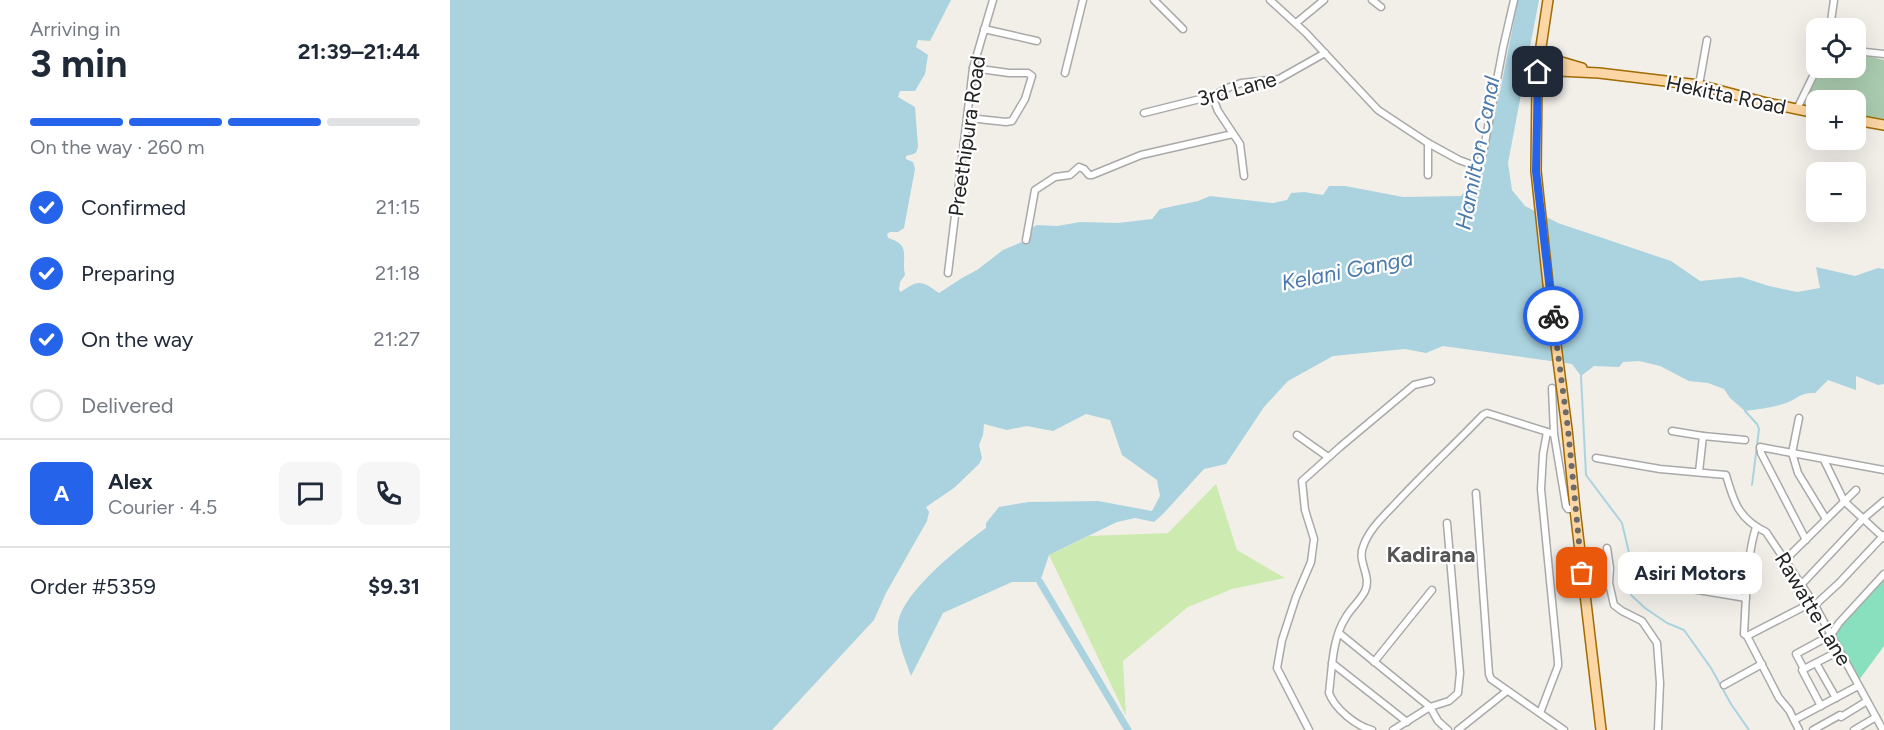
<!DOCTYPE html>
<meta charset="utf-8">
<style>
body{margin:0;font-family:Figtree,sans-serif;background:#f6f6f7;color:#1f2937;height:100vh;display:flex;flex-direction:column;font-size:22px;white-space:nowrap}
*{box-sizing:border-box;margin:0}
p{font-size:20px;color:#747a83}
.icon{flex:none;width:33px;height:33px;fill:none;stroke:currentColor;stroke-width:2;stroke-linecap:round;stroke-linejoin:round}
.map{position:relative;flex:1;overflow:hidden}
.details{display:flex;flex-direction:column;background:#fff;width:450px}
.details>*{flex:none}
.controls{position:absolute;left:1356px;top:18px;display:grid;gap:12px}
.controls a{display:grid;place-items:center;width:60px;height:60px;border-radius:12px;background:#fff;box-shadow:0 6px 24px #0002;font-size:30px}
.pin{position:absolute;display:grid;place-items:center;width:51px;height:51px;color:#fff;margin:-26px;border-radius:12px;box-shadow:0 3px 9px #0006}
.courier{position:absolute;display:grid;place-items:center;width:60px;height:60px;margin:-30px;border:4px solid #2563eb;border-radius:50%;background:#fff;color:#222;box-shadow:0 2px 8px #0007}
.bubble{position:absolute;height:42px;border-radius:12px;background:#fff;box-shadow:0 6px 24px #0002;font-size:20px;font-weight:700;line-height:42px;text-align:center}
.summary em{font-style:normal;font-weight:700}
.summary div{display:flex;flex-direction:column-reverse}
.summary{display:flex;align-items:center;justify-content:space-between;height:102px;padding:0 30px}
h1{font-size:39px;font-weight:700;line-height:45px}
.bar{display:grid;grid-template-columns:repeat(4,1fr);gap:9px 6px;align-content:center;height:72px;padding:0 30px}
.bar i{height:8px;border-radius:4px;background:#e0e1e3}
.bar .on{background:#2563eb}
.bar p{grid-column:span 4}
.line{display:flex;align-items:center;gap:15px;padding:0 30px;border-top:2px solid #e0e1e3}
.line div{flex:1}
.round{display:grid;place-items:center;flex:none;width:63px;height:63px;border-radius:12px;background:#f6f6f7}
ol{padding:0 30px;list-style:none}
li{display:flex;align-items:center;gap:18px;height:66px}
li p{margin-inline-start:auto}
li .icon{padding:6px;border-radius:50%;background:#2563eb;color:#fff;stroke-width:4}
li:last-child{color:#747a83}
li i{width:33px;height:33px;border:3px solid #e0e1e3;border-radius:50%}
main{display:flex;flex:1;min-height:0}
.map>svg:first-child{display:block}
.grass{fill:#cdebb0}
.cemetery{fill:#aacbaf}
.pitch{fill:#88e0be}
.water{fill:#aad3df}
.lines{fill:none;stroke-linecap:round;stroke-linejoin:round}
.stream{stroke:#aad3df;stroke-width:2}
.canal{stroke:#aad3df;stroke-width:7}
.street-casing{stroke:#a9a9a9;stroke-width:9}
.primary-casing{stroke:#a06b00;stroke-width:12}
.street{stroke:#fff;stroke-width:6}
.primary{stroke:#fcd6a4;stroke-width:9}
.done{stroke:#6b6a68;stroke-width:6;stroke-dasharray:0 10.8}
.route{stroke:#2563eb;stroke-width:8}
.labels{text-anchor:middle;stroke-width:4.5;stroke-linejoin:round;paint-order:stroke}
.street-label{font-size:21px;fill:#222;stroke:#fff}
.water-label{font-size:22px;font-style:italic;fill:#4a7aab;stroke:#fff}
.neighbourhood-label{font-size:22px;font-weight:bold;fill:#555;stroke:#fff}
</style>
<main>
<section class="details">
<div class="summary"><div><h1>3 min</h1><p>Arriving in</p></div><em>21:39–21:44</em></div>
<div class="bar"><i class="on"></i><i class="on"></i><i class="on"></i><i></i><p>On the way · 260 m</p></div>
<ol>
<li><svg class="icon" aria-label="check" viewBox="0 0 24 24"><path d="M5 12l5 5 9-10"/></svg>Confirmed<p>21:15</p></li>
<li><svg class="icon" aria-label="check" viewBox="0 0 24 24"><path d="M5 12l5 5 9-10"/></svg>Preparing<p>21:18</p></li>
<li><svg class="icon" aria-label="check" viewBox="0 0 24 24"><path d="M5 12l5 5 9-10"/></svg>On the way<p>21:27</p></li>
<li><i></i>Delivered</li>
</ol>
<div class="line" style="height:108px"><b class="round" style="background:#2563eb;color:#fff">A</b><div><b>Alex</b><p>Courier · 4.5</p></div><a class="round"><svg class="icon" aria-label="chat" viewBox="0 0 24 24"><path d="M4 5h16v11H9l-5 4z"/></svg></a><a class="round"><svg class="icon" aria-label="phone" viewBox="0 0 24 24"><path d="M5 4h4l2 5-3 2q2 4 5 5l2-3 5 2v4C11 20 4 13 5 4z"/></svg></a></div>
<div class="line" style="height:78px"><div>Order #5359</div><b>$9.31</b></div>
</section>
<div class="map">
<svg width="1434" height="730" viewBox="0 0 1434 730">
<rect width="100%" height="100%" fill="#f2efe9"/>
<path class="grass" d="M 766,484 L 787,550 L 835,578 L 782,589 L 738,607 L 673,661 L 676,716 L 599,555 L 639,536 L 718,533 Z"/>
<path class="cemetery" d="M 1406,53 L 1434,60 L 1434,119 L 1406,115 L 1406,100 L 1366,100 L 1366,109 L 1353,107 L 1370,68 L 1406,68 Z"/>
<path class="pitch" d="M 1434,577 L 1434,646 L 1409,680 L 1382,633 Z"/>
<path class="water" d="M 0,0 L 501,0 L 480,41 L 468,40 L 466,47 L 478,55 L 475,74 L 465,91 L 450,91 L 448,97 L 465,107 L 468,146 C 467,155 463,154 456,156 L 456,159 L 463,162 L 465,169 L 454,228 L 448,232 L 440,232 L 437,234 L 438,238 C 462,245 451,256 455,275 L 450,282 L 449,290 L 451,292 C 469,279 472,281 489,293 L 512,278 L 527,270 L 553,250 L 577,240 L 579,229 L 587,225 L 607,226 L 630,222 L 668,223 L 702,219 L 710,209 L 748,201 L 760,196 L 823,203 L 837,200 L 841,193 L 854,192 L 873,195 L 879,186 L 895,186 L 953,197 L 1011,196 L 1026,176 L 1028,156 L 1049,97 L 1068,0 L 1089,0 L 1058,163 L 1062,190 L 1075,206 L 1108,223 L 1221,261 L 1250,281 L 1291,277 L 1319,286 L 1347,292 L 1370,288 L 1366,267 L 1405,276 L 1428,268 L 1434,269 L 1434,384 L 1428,385 L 1406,376 L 1406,390 L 1378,380 L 1365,393 C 1349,392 1347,400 1333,404 C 1321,408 1308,409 1295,411 L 1280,398 L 1274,389 L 1258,383 L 1239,381 L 1210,366 L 1189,361 L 1173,362 L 1169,367 L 1144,366 L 1131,376 L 1122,364 L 993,346 L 976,353 L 955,349 L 883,356 L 838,381 L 814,407 L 776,464 L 754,469 L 713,514 L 704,522 L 685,518 L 667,522 L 599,555 L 590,582 L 562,582 L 493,613 L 461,676 C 456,661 447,642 448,626 C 449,594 511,546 536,528 L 536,523 L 549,507 L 578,502 L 648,501 L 702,511 L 710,496 L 707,480 L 672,455 L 660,420 L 636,414 L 603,431 L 577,426 L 557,430 L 534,424 L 533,435 L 529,445 L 532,458 L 529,464 L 504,488 L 476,507 L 479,512 L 477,521 L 436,593 L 424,620 L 322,730 L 0,730 Z"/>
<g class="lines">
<g class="stream">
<path d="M 1131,376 L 1136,475 L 1172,523 L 1180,557 L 1181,595 L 1195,608 L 1217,623 L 1234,630 L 1261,668 L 1281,704 L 1299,730"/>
<path d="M 1295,411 L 1307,424 L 1309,429 L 1302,485"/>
</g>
<path class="canal" d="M 590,582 L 678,730"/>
<g class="street-casing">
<g id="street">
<path d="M 704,0 L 733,29"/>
<path d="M 820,0 L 856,33 L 928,110 L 978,143 L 1009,160 L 1026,166 L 1031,160 L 1034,148 L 1053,48 L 1064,0"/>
<path d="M 922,0 L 931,7"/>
<path d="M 846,23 L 874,0"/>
<path d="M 1380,28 L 1384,0"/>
<path d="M 534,29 L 587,41"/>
<path d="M 1406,51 L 1434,54"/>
<path d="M 615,73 L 633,0"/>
<path d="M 1249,85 L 1257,40"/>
<path d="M 762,96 L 768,111 L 790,144 L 794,176"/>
<path d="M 1347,109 L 1367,68"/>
<path d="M 694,113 L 762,96 L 780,87 L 791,83 L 829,79 L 875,53"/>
<path d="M 519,118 L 556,122 L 562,121 L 575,99 L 582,76 L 578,73 L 559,73 L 523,68"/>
<path d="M 978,175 L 978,143"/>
<path d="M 576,240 L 585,190 L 605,177 L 620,175 L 629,167 L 634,169 L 639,175 L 642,175 L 691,155 L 783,134"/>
<path d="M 498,273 L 523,68 L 543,0"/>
<path d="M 1102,388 L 1104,434"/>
<path d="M 1349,418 L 1342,453 L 1348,473 L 1376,519"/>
<path d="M 1222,431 L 1253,436"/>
<path d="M 847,435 L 878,457"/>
<path d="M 1146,458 L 1210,469 L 1276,475 C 1284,503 1289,519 1316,532 L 1363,602 L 1433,730"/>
<path d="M 1374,460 L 1394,501 L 1434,538"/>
<path d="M 1249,472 L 1253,436 L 1295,440"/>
<path d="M 1026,493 L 1039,674 L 1041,679 L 1114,730"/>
<path d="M 1306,527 C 1296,559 1296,601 1294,634 L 1297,636 L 1329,698 L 1339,710 L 1349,730"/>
<path d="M 1356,540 L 1311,453 L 1310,447 L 1434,470"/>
<path d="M 1157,548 L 1160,568 L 1159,583 L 1164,605 L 1172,611 L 1192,621 L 1207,643 L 1210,683 L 1208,730"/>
<path d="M 1334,561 L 1406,490"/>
<path d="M 1351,585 L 1414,518 L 1434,501"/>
<path d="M 1204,586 L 1242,589 L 1296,598"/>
<path d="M 1364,606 L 1389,583 L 1434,535"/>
<path d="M 889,633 L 980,707 L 999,701 L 1008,693 L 1010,673 L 997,523"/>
<path d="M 1297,636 L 1363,602"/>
<path d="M 1389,651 L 1354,669 L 1346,654 L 1381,635 L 1389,623 L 1434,574"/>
<path d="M 924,662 L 982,590"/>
<path d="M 882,663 L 957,722"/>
<path d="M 1366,663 L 1386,698"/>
<path d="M 1354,669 L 1352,670 L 1371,706"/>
<path d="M 1274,685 L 1312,664"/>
<path d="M 1090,713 L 1108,666 L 1108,662 L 1091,489 L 1093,454 L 1097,432"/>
<path d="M 1344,720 L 1408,686"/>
<path d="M 859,730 L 827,668 L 832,640 L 846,597 L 861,562 L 864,539 L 855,510 L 852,481 L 890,447 L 964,385 L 981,381"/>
<path d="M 922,730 C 906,726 885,709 879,693 C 882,669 882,638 896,617 C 901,608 910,601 915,591 C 922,576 907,562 913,547 C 919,529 933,517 946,503 C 974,473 1004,445 1033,415 L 1037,413 L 1104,434 L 1116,506 L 1118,509 L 1125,509"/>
<path d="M 943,730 L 980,707 L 988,721 L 998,730"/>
<path d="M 1008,730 L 1057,691"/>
<path d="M 1363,730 L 1390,715 L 1391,717 L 1417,701"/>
<path d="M 1404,730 L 1426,717"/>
</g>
</g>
<g class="primary-casing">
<g id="primary">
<path d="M 1098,0 L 1089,60 L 1087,84 L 1086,171 L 1098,284 L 1117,429 L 1125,509 L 1151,730"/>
<path d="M 1089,60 L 1108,61 L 1132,68"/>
<path d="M 1088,72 L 1109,71 L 1149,73 L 1249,85 L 1317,103 L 1366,113"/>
<path d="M 1406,120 L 1434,125"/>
</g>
</g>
<use href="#street" class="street"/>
<use href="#primary" class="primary"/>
</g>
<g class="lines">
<path class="done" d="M 1103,316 L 1118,429 L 1132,573"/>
<path class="route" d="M 1088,72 L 1086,171 L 1103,316"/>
</g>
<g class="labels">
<g class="street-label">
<text transform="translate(787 89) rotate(-15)" y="7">3rd Lane</text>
<text transform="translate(1276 95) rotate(12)" y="7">Hekitta Road</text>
<text transform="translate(517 136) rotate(-82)" y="7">Preethipura Road</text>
<text transform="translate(1363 609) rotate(59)" y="7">Rawatte Lane</text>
</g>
<g class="water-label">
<text transform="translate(1027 153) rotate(-79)" y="8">Hamilton Canal</text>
<text transform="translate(897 270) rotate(-11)" y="8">Kelani Ganga</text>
</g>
<g class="neighbourhood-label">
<text x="981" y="562">Kadirana</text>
</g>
</g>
</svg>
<div class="controls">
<a><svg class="icon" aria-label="locate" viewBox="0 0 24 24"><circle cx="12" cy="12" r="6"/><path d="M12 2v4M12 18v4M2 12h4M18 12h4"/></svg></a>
<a>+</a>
<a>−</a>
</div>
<div class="pin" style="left:1132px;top:573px;background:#ea580c"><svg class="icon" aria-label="bag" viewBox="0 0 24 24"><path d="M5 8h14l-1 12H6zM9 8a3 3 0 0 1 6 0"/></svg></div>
<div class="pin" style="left:1088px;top:72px;background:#1f2937"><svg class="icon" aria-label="home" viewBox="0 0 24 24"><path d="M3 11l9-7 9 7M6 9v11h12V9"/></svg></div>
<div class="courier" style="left:1103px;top:316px"><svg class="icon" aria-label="bike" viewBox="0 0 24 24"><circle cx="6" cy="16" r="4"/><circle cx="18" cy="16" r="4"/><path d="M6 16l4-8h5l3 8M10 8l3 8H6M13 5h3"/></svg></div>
<div class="bubble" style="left:1168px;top:552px;width:144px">Asiri Motors</div>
</div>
</main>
